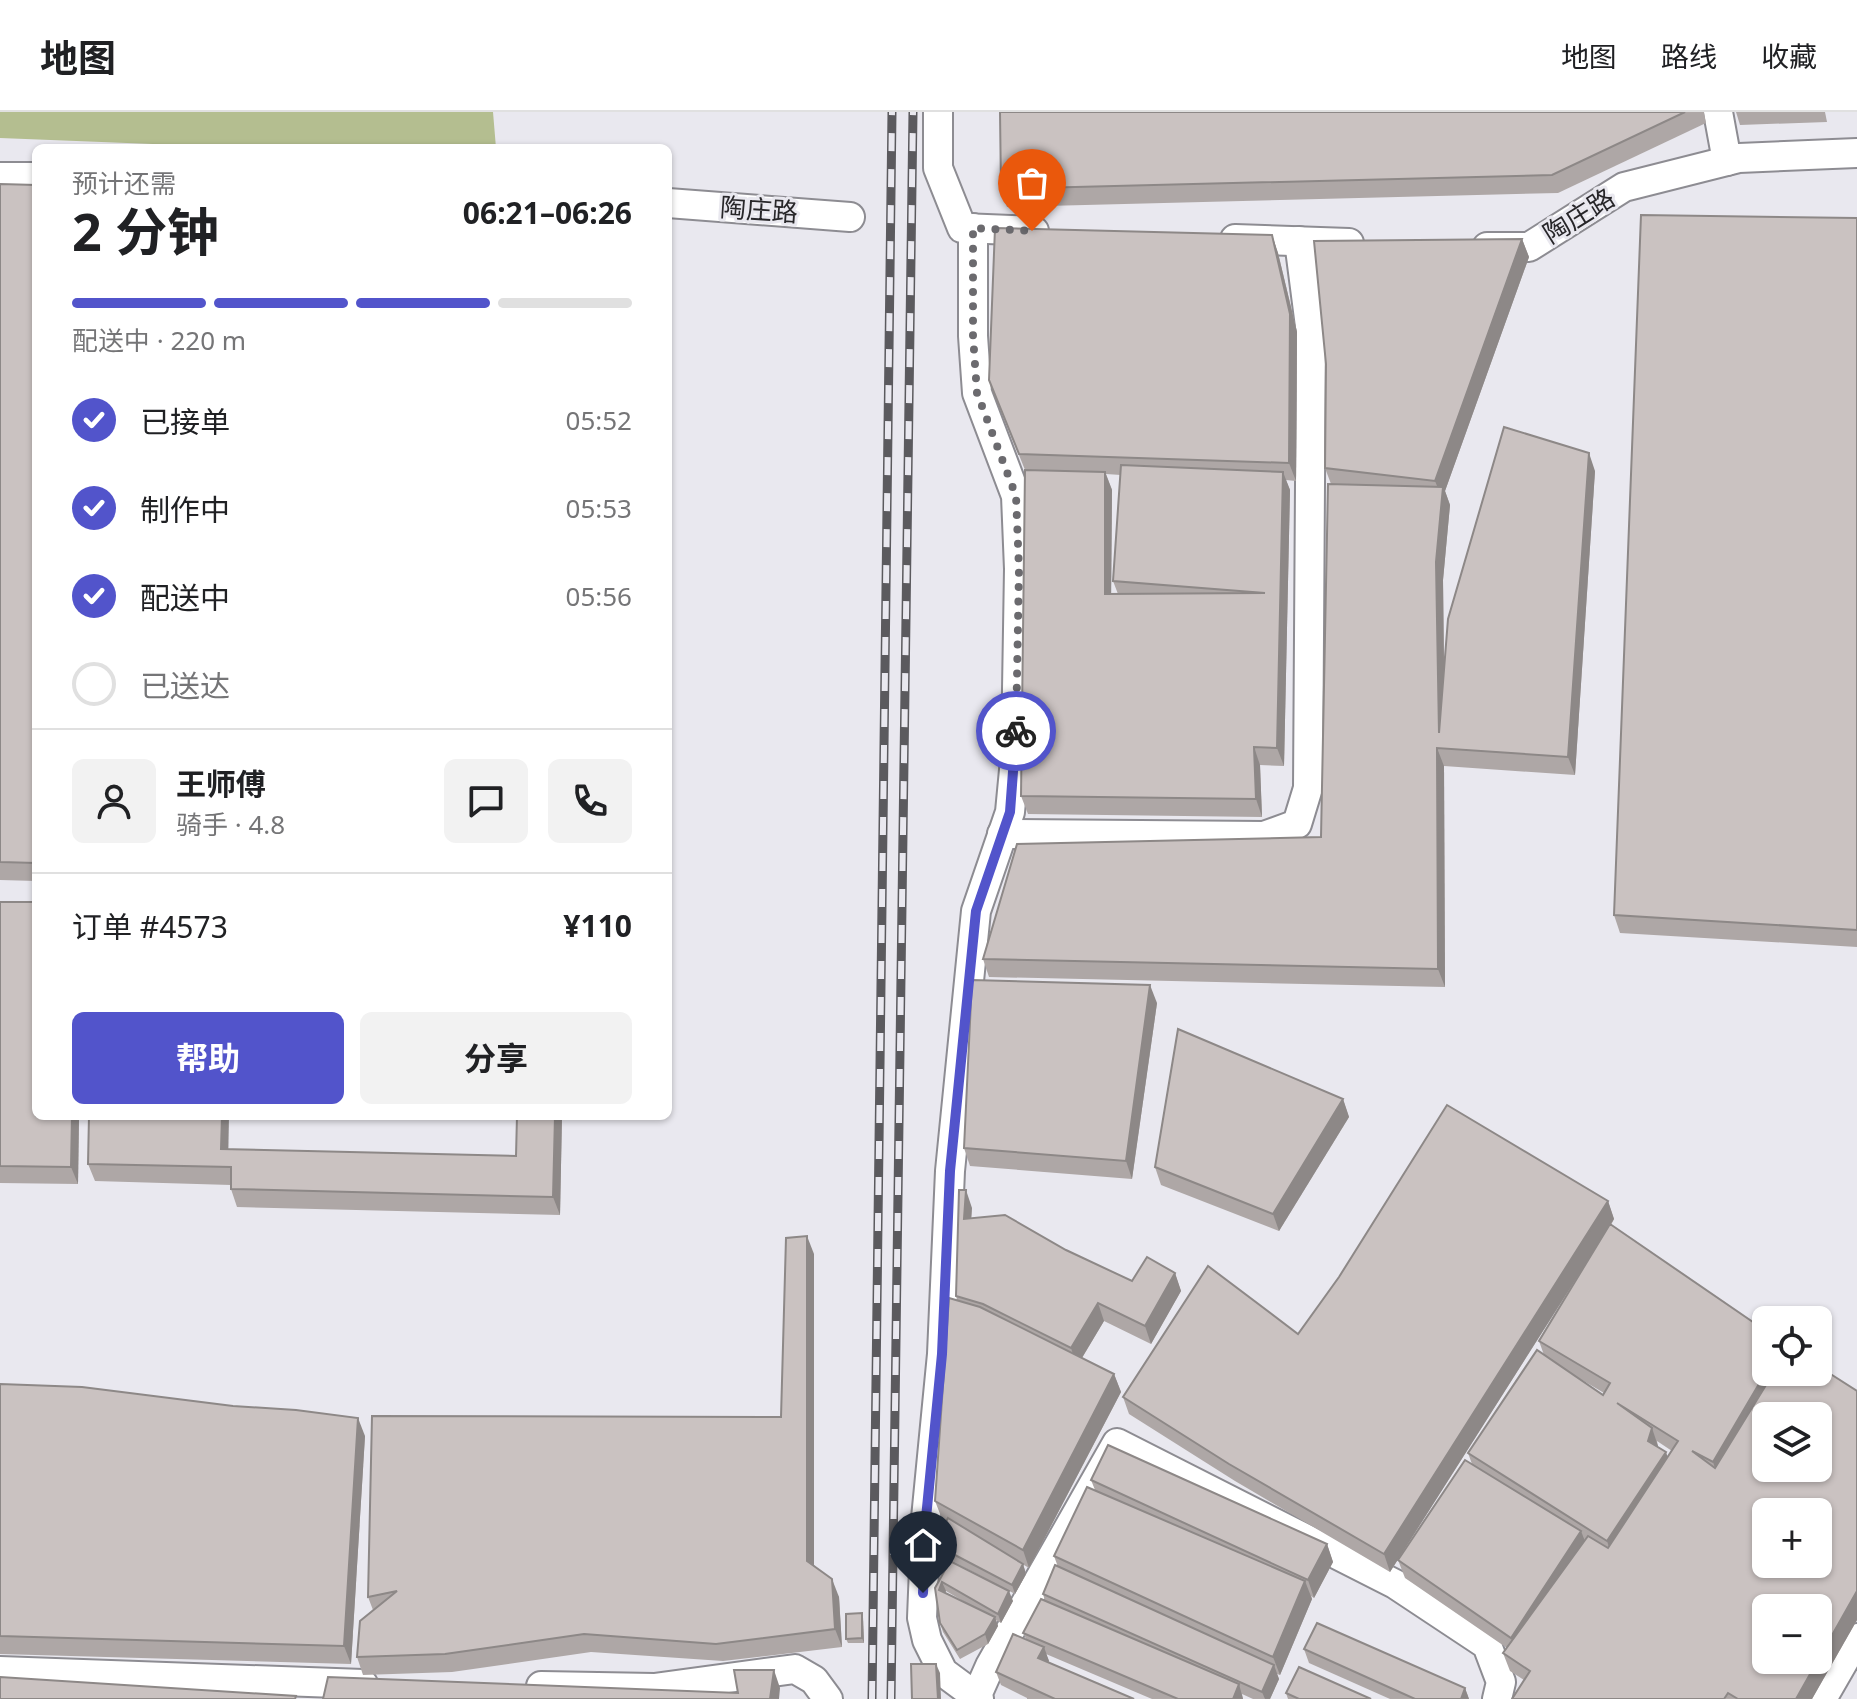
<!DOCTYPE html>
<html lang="zh">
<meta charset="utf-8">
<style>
body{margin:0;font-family:"Noto Sans","Noto Sans SC",sans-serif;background:#f2f2f2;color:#202124;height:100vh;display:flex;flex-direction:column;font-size:30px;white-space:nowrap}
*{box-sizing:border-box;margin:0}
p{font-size:26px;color:#757577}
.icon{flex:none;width:44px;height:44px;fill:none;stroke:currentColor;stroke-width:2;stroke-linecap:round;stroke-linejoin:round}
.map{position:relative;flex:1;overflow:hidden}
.sheet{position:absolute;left:32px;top:32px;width:640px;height:976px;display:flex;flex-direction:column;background:#fff;border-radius:12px;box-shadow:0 2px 6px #0004}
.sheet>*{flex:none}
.tools{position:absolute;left:1752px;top:1194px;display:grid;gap:16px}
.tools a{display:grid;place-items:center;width:80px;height:80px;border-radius:12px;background:#fff;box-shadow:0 2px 6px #0004;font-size:40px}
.pin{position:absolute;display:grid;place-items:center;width:68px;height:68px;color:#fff;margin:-82px -34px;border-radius:50% 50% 50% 0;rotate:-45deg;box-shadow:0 0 8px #0007}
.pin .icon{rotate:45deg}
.courier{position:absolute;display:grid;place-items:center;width:80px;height:80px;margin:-40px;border:6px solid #5254cb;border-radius:50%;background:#fff;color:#222;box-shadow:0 2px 10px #0007}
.overview em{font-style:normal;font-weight:700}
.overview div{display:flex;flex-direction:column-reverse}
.overview{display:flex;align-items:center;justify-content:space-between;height:136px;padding:0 40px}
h1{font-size:52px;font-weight:700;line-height:60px}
.bar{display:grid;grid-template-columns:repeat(4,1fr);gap:12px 8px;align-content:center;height:96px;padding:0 40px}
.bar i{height:10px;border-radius:6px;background:#e0e0e0}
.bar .active{background:#5254cb}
.bar p{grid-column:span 4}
.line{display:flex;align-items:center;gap:20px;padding:0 40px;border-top:2px solid #e0e0e0}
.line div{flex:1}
.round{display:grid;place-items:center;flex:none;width:84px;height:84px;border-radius:12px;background:#f2f2f2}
ol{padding:0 40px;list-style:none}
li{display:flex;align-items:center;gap:24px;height:88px}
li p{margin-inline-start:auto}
li .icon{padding:8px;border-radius:50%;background:#5254cb;color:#fff;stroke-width:4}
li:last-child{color:#757577}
li i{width:44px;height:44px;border:4px solid #e0e0e0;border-radius:50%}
.cta{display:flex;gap:16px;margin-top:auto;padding:16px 40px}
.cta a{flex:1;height:92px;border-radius:12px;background:#5254cb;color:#fff;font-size:32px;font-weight:700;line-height:92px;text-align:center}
.cta a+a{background:#f2f2f2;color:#202124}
header{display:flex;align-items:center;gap:48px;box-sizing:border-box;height:112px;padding:0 40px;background:#fff;border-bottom:2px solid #e0e0e0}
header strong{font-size:38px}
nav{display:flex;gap:44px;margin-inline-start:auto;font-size:28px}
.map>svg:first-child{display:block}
.green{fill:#b4be90}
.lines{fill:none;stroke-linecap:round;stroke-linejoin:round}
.minor-casing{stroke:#8d8c92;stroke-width:32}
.minor{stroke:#fff;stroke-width:28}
.rail-casing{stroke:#5b5a5e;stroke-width:9}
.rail{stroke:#e9e8ef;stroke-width:6;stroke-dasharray:18;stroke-linecap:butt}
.wall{fill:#aea7a6;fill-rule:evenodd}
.shaded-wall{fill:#8d8887}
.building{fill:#cac2c1;stroke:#8d8887;stroke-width:2;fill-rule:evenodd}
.done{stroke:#6b6a6e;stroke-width:8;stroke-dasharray:0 14.4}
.route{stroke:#5254cb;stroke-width:10}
.labels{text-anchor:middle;stroke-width:6;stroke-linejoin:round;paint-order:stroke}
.street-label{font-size:26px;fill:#272629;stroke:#e9e8ef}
</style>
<header>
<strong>地图</strong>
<nav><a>地图</a><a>路线</a><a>收藏</a></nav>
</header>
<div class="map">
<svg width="1857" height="1587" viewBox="0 0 1857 1587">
<rect width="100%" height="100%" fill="#e9e8ef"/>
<path class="green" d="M 0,0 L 493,0 L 496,36 L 254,36 L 0,26 Z"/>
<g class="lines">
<g class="minor-casing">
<g id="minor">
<path d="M 938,0 L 938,56 L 962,116 L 1034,119"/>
<path d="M 1718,0 L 1727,49"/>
<path d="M 0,65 L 36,65"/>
<path d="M 668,91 L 850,105"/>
<path d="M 973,116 L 973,224 L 977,281 L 1016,384 L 1019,457 L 1016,637 L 1010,700 L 976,799 L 950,1059 L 942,1242 L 926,1406 L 922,1506 L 927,1528 L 943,1560 L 966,1577 L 978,1581"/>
<path d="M 1235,127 L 1349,131"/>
<path d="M 1487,135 L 1529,135 L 1624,75 L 1739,46 L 1857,41"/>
<path d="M 1002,722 L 1264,724 L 1297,712 L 1308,676 L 1311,222 L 1299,129"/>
<path d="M 0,1559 L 363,1572"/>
<path d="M 541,1574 L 654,1576 L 795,1557 L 814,1568 L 828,1587"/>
<path d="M 979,1587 L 978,1581 L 990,1554 L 1117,1331 L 1395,1472 L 1487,1533 L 1501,1570 L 1497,1587"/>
<path d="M 1822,1587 L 1857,1526"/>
</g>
</g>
<use href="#minor" class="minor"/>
<g class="rail-casing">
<g id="rail">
<path d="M 872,1587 L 892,0"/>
<path d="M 891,1587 L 913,0"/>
</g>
</g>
<use href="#rail" class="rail"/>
</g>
<g class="wall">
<path d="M 1000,0 L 1704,0 L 1706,11 L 1558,81 L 1007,95 L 1001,77 Z"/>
<path d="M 1736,0 L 1825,0 L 1827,10 L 1740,13 Z"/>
<path d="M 0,72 L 36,73 L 36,769 L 0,768 Z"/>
<path d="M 1857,106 L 1857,835 L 1620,821 L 1614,803 Z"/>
<path d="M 1272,123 L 1278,141 L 1297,220 L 1296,369 L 1286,368 L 1290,378 L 1284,654 L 1260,653 L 1262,705 L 1028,702 L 1021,684 L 1025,358 L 989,268 ZM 1106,362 L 1121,363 L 1113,469 L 1118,482 L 1111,482 L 1112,378 Z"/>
<path d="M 1522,127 L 1529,145 L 1445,379 L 1450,393 L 1443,468 L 1444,554 L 1595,359 L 1575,663 L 1444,654 L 1445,875 L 989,865 L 983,847 L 1321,725 L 1331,372 L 1325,356 Z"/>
<path d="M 0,790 L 79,1004 L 78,1072 L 0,1071 Z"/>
<path d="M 1157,891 L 1132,1067 L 970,1054 L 964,1036 Z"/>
<path d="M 1343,987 L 1349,1005 L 1279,1119 L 1161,1073 L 1155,1055 Z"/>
<path d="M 517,1004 L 562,1004 L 560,1103 L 237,1095 L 231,1077 L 231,1073 L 95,1069 L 88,1052 L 228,1037 L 516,1044 Z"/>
<path d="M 1608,1089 L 1614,1107 L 1611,1113 L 1857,1508 L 1812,1587 L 1512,1587 L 1524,1568 L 1510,1559 L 1503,1541 L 1507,1536 L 1405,1466 L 1398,1448 L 1472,1352 L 1468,1341 L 1544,1243 L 1539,1229 L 1578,1164 L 1390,1460 L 1235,1369 L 1129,1302 L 1123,1285 L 1298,1222 ZM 1577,1265 L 1604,1281 L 1603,1283 ZM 1657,1329 L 1672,1339 L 1667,1345 L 1658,1335 Z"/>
<path d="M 972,1096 L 971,1106 L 1066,1138 L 1132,1169 L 1175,1161 L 1181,1179 L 1151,1232 L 1104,1209 L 1082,1246 L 1114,1262 L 1121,1280 L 1029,1456 L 1014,1447 L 1023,1452 L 1026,1462 L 1015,1482 L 937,1441 L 934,1432 L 946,1410 L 942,1407 L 935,1389 L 957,1188 L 956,1184 Z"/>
<path d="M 814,1142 L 814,1453 L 839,1485 L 842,1535 L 723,1549 L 591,1540 L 452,1560 L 363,1563 L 357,1545 L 373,1498 L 368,1485 L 781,1305 Z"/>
<path d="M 0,1272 L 233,1294 L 365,1324 L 351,1552 L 0,1542 Z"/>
<path d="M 1091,1368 L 1327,1432 L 1333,1450 L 1314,1486 L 1311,1484 L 1312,1487 L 1280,1563 L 1277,1562 L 1279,1567 L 1270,1587 L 1253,1587 L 1242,1582 L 1243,1587 L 1152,1587 L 1046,1542 L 1049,1549 L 1048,1550 L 1134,1587 L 1027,1587 L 1027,1586 L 1001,1573 L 996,1560 L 1026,1527 L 1023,1521 L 1045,1489 L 1043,1482 L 1058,1455 L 1054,1444 L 1095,1378 Z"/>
<path d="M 950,1449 L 1013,1489 L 1001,1511 L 996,1508 L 998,1514 L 988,1532 L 960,1547 L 943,1520 L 940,1511 L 935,1476 ZM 946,1479 L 970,1493 L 945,1481 Z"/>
<path d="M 863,1506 L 864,1531 L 848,1531 L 846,1527 Z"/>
<path d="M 1304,1537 L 1465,1576 L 1469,1587 L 1390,1587 L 1309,1551 Z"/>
<path d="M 1286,1581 L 1371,1587 L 1288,1587 Z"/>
</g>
<g class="shaded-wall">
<path d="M 1272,123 L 1278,141 L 1297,220 L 1296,369 L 1289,351 Z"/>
<path d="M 1522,127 L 1529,145 L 1445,379 L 1450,393 L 1443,468 L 1445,636 L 1439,621 L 1436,450 L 1442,386 L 1435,369 Z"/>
<path d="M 1589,341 L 1595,359 L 1575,663 L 1568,645 Z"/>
<path d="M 1105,360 L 1112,378 L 1111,500 L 1105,482 Z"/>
<path d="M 1283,360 L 1290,378 L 1284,654 L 1277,636 Z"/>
<path d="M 1254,635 L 1260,653 L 1262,705 L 1256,687 Z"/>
<path d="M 1437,636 L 1444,654 L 1445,875 L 1438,857 Z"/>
<path d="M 1150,873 L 1157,891 L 1132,1067 L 1126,1049 Z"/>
<path d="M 1343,987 L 1349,1005 L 1279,1119 L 1273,1102 Z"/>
<path d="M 72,1004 L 79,1004 L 78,1072 L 71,1055 Z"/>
<path d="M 222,1004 L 229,1004 L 228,1055 L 221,1037 Z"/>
<path d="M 555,1004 L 562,1004 L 560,1103 L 553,1085 Z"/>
<path d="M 966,1078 L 972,1096 L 970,1125 L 964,1107 Z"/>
<path d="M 1608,1089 L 1614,1107 L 1390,1460 L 1384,1442 Z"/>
<path d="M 807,1124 L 814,1142 L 814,1466 L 807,1449 Z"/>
<path d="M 1175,1161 L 1181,1179 L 1151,1232 L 1145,1214 Z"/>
<path d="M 1098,1191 L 1104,1209 L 1077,1254 L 1071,1236 Z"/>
<path d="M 1766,1260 L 1783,1260 L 1719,1368 L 1713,1350 Z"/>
<path d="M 1114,1262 L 1121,1280 L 1029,1456 L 1023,1438 Z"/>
<path d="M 358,1306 L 365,1324 L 351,1552 L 344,1534 Z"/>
<path d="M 1652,1316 L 1658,1334 L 1654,1347 L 1648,1329 Z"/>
<path d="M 1666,1340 L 1672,1358 L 1613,1447 L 1607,1429 Z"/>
<path d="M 1581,1419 L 1588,1437 L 1518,1544 L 1511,1526 Z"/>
<path d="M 1327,1432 L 1333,1450 L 1314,1486 L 1308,1468 Z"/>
<path d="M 1023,1452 L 1026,1462 L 1015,1482 L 1012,1473 Z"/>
<path d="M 832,1467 L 839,1485 L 842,1535 L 835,1517 Z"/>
<path d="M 1305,1469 L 1312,1487 L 1280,1563 L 1273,1545 Z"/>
<path d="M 942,1470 L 946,1479 L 942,1487 L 939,1478 Z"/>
<path d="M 1009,1479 L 1013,1489 L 1001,1511 L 998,1502 Z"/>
<path d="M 1857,1479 L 1857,1508 L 1812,1587 L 1796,1587 Z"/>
<path d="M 862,1501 L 863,1506 L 864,1531 L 862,1526 Z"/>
<path d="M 995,1505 L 998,1514 L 988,1532 L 985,1522 Z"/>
<path d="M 1044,1535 L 1049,1549 L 1043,1560 L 1038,1546 Z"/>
<path d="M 936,1552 L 940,1561 L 941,1587 L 938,1587 Z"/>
<path d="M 1274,1553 L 1279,1567 L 1270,1587 L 1265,1587 L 1262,1580 Z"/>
<path d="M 774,1558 L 780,1576 L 779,1587 L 770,1587 Z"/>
<path d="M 1239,1572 L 1243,1587 L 1233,1587 Z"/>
<path d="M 1465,1576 L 1469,1587 L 1461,1587 Z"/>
</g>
<g class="building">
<path d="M 1000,0 L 1685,0 L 1552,63 L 1001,77 Z"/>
<path d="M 0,72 L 36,73 L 36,751 L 0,750 Z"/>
<path d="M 1641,103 L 1857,106 L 1857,818 L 1614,803 Z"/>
<path d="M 995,116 L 1272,123 L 1290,202 L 1289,351 L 1019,342 L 989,268 Z"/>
<path d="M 1522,127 L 1435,369 L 1325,356 L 1326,252 L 1314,129 Z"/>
<path d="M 1504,315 L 1589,341 L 1568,645 L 1437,636 L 1438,857 L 983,847 L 1017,732 L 1321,725 L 1328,372 L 1443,375 L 1436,450 L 1439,621 L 1448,507 Z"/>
<path d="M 1121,353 L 1283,360 L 1277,636 L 1254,635 L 1256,687 L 1021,684 L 1025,358 L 1105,360 L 1105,482 L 1265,481 L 1113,469 Z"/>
<path d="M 0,790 L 36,790 L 36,1004 L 72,1004 L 71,1055 L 0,1054 Z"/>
<path d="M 972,868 L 1150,873 L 1126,1049 L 964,1036 Z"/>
<path d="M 1178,917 L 1343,987 L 1273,1102 L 1155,1055 Z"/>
<path d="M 1447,993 L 1608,1089 L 1384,1442 L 1229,1352 L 1123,1285 L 1208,1154 L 1298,1222 L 1339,1165 Z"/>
<path d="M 89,1004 L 222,1004 L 221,1037 L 516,1044 L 517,1004 L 555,1004 L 553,1085 L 231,1077 L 231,1055 L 88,1052 Z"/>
<path d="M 959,1078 L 966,1078 L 964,1107 L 1005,1103 L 1066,1138 L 1132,1169 L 1147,1145 L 1175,1161 L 1145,1214 L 1098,1191 L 1071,1236 L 983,1192 L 956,1184 Z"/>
<path d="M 1610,1112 L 1766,1219 L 1766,1260 L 1713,1350 L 1692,1339 L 1715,1356 L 1774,1260 L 1818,1260 L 1818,1254 L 1857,1279 L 1857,1479 L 1818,1548 L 1818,1496 L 1766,1496 L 1766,1548 L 1818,1548 L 1796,1587 L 1738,1587 L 1728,1581 L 1724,1587 L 1512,1587 L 1530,1559 L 1503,1541 L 1588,1424 L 1608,1436 L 1678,1329 L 1617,1291 L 1652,1316 L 1648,1329 L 1666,1340 L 1607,1429 L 1468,1341 L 1537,1238 L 1603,1283 L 1610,1271 L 1539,1229 ZM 1766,1304 L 1818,1304 L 1818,1356 L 1766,1356 ZM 1766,1400 L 1818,1400 L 1818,1452 L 1766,1452 Z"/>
<path d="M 807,1124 L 807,1449 L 832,1467 L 835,1517 L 716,1532 L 584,1522 L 445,1542 L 357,1545 L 360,1509 L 397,1479 L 368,1485 L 372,1304 L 781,1305 L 786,1126 Z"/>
<path d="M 949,1186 L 980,1195 L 1114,1262 L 1023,1438 L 935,1389 Z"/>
<path d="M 0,1272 L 82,1275 L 233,1294 L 296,1298 L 358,1306 L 344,1534 L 0,1524 Z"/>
<path d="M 1108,1333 L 1327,1432 L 1308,1468 L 1091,1368 Z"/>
<path d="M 1465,1348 L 1581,1419 L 1511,1526 L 1398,1448 Z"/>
<path d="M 1087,1375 L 1305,1469 L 1273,1545 L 1054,1444 Z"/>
<path d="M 948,1406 L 1023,1452 L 1012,1473 L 934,1432 Z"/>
<path d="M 950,1449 L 1009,1479 L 998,1502 L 942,1470 L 939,1478 L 995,1505 L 985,1522 L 957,1538 L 940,1511 L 935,1476 Z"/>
<path d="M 1055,1453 L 1274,1553 L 1262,1580 L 1043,1482 Z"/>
<path d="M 1041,1487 L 1239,1572 L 1233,1587 L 1178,1587 L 1023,1521 Z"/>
<path d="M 862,1501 L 862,1526 L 846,1527 L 846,1502 Z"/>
<path d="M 1317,1511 L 1465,1576 L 1461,1587 L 1415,1587 L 1304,1537 Z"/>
<path d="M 1013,1522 L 1044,1535 L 1038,1546 L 1134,1587 L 1055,1587 L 996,1560 Z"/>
<path d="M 911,1552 L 936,1552 L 938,1587 L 912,1587 Z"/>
<path d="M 1299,1555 L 1371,1587 L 1299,1587 L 1286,1581 Z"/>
<path d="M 734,1558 L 774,1558 L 770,1587 L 323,1587 L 328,1565 L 738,1581 Z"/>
<path d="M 0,1565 L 296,1584 L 295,1587 L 0,1587 Z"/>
</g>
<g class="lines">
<path class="done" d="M 1016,619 L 1019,457 L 1016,384 L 977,281 L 973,224 L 973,116 L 1032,119"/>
<path class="route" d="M 923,1481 L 926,1406 L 942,1242 L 950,1059 L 976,799 L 1010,700 L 1016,619"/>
</g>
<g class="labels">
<g class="street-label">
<text transform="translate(759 98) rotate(4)" y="9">陶庄路</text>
<text transform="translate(1579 104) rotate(-32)" y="9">陶庄路</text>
</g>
</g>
</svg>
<div class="tools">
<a><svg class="icon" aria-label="locate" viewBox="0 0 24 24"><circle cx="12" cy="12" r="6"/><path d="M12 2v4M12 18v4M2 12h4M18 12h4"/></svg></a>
<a><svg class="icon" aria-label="layers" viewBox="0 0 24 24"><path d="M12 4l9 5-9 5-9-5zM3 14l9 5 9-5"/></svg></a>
<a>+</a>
<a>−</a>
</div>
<div class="pin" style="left:1032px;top:119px;background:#ea580c"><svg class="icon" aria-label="bag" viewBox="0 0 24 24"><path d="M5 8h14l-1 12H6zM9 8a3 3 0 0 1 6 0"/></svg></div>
<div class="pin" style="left:923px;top:1481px;background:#1f2937"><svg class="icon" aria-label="home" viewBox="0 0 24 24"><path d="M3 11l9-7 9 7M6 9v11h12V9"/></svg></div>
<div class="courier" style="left:1016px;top:619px"><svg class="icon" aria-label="bike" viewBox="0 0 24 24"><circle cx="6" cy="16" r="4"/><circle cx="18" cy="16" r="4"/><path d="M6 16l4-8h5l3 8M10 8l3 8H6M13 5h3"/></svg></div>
<section class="sheet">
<div class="overview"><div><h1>2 分钟</h1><p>预计还需</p></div><em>06:21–06:26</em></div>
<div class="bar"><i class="active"></i><i class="active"></i><i class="active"></i><i></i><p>配送中 · 220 m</p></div>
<ol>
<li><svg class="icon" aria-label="check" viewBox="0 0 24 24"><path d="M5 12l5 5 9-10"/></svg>已接单<p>05:52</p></li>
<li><svg class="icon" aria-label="check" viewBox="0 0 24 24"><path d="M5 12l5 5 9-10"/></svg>制作中<p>05:53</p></li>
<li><svg class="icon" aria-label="check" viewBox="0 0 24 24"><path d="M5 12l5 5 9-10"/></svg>配送中<p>05:56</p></li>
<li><i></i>已送达</li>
</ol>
<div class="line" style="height:144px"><a class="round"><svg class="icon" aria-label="person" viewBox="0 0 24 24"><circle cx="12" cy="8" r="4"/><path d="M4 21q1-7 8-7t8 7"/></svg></a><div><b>王师傅</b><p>骑手 · 4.8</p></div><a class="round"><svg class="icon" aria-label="chat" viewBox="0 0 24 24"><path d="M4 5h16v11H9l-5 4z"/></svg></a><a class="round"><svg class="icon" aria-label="phone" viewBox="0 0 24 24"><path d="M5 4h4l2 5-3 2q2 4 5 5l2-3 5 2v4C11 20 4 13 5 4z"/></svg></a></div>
<div class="line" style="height:104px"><div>订单 #4573</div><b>¥110</b></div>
<div class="cta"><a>帮助</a><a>分享</a></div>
</section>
</div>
